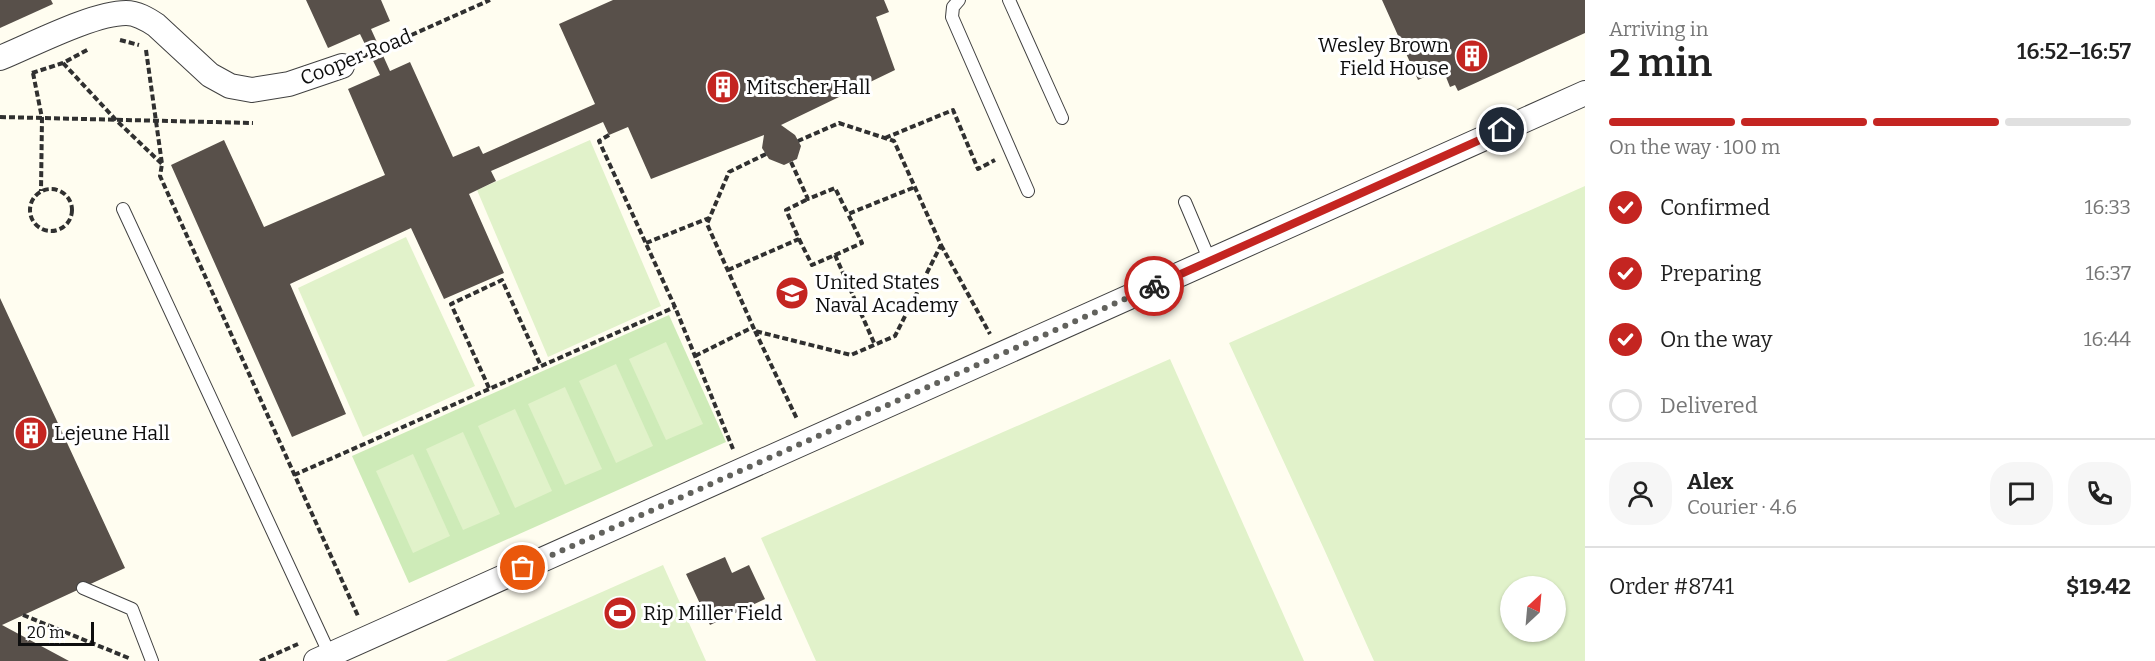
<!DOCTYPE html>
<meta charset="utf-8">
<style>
body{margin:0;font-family:Bitter,serif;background:#f6f6f6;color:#222;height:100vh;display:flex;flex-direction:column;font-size:22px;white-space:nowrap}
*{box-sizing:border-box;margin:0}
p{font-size:20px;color:#767676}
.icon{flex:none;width:33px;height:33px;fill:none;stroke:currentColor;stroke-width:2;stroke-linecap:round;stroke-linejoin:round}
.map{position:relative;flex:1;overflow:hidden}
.drawer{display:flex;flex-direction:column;background:#fff;width:570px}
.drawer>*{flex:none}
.needle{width:39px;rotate:26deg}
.fabs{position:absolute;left:1500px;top:576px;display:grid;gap:12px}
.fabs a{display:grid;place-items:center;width:66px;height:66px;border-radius:50%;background:#fff;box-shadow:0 2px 4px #0004;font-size:30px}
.scale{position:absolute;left:18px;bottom:15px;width:76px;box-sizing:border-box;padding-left:6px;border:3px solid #0e0e0e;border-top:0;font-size:16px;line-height:21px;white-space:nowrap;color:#0e0e0e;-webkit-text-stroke:4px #fff;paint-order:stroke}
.pin{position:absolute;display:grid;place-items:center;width:51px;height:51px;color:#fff;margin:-26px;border:3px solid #fff;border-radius:50%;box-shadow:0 2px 6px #0007}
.courier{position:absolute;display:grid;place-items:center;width:60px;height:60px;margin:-30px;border:4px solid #c42521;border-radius:50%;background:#fff;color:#222;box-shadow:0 2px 8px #0007}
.summary em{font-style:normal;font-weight:600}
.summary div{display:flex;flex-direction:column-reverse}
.summary{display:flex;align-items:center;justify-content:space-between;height:102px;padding:0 24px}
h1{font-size:39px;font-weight:600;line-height:45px}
.bar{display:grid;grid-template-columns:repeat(4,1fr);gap:9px 6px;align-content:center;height:72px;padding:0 24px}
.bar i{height:8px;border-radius:4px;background:#e0e0e0}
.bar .selected{background:#c42521}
.bar p{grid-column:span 4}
.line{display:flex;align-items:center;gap:15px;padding:0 24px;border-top:2px solid #e0e0e0}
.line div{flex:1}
.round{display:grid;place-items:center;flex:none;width:63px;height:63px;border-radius:24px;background:#f6f6f6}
ol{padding:0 24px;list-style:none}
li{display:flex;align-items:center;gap:18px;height:66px}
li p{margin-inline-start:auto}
li .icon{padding:6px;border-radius:50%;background:#c42521;color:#fff;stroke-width:4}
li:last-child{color:#767676}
li i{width:33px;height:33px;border:3px solid #e0e0e0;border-radius:50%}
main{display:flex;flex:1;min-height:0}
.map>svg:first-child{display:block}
.green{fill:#ceebb8}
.pitch{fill:#e1f2ca;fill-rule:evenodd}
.building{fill:#58504a}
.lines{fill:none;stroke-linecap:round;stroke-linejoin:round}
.service-casing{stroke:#414141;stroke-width:14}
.minor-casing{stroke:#414141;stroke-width:26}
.path{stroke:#303030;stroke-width:4;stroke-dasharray:6 3;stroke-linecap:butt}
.service{stroke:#fff;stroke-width:12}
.minor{stroke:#fff;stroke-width:24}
.done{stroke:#62625d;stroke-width:6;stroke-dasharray:0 10.8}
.route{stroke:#c42521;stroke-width:8}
.labels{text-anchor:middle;stroke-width:6;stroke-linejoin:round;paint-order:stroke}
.poi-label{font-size:20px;fill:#0e0e0e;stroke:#fff;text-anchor:start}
.street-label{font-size:20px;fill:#0e0e0e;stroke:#fff}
</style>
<main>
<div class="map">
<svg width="1585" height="661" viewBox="0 0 1585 661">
<rect width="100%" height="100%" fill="#fffdf0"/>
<path class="green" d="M 669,315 L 726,442 L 409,583 L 352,456 Z"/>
<g class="pitch">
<path d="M 590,140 L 661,306 L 548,357 L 477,190 Z"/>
<path d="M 1585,186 L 1585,661 L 1374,661 L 1324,549 L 1229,343 ZM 1510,586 L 1556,586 L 1556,632 L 1510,632 Z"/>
<path d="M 406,237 L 475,386 L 363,437 L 298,288 Z"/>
<path d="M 666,342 L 703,424 L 666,440 L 629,359 Z"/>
<path d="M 1170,359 L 1304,661 L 816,661 L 761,538 Z"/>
<path d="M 616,364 L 653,446 L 616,463 L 579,381 Z"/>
<path d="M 565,387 L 602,469 L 565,485 L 528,404 Z"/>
<path d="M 515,409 L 552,491 L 515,508 L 478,426 Z"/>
<path d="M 463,432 L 500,514 L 463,530 L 426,449 Z"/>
<path d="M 413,454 L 450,536 L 413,553 L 376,471 Z"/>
<path d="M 663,565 L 706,661 L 446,661 Z"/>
</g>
<g class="building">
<path d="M 0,0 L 51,0 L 53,4 L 0,28 Z"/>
<path d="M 306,0 L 381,0 L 390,21 L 371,29 L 390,71 L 410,62 L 453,157 L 479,146 L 483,154 L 595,104 L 559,24 L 613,0 L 884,0 L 889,12 L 876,17 L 895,70 L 781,125 L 795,135 L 801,146 L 797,159 L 784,165 L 769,159 L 762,148 L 764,135 L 651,179 L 628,127 L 609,135 L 603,122 L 491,171 L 496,181 L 469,194 L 504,273 L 444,299 L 411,228 L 290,284 L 346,414 L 292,437 L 171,165 L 224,140 L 264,227 L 385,175 L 348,89 L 380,75 L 360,34 L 328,48 Z"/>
<path d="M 1382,0 L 1585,0 L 1585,33 L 1458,91 L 1455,85 L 1450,87 L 1446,77 L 1449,76 L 1448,72 L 1444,73 L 1442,69 L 1418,80 Z"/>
<path d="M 0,298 L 125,568 L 2,625 L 69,661 L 0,661 Z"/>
<path d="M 725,557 L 732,573 L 749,565 L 765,599 L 710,625 L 686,574 Z"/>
</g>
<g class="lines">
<g class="service-casing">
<g id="service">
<path d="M 959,0 L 953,7 L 952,17 L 1028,191"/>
<path d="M 1009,0 L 1062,118"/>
<path d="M 1185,202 L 1210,261"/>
<path d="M 123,209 L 330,655"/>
<path d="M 83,588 L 132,609 L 152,661"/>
</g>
</g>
<g class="minor-casing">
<g id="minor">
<path d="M 0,58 C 32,45 93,13 126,13 C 137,13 147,19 156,25 L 210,75 L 230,86 L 252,90 L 289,84 L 342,66"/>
<path d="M 316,661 L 1585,93"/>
</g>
</g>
<g class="path">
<path d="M 120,40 L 139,45"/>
<path d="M 146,50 L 162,164 L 160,176 L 358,616"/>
<path d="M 362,57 L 490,0"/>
<path d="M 63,63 L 116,120 L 162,164"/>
<path d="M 32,73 L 63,63 L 89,49"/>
<path d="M 33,73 L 42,118 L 41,191"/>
<path d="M 0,117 L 253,123"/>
<path d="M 609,135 L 599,141 L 675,307 L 733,449"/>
<path d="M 885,138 L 953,110 L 978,169 L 995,160"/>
<path d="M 766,154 L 729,172 L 707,224 L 755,331 L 851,355 L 895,336 L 941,245 L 894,141 L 839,123 L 798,141"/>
<path d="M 791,162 L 808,199 L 835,188 L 848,214"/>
<circle cx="51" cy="210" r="21"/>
<path d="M 799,239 L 812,265 L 835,255 L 875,345"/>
<path d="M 646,243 L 709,218"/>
<path d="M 941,245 L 990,334"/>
<path d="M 835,255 L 862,243 L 848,214 L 915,187"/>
<path d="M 728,270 L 799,239 L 786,210 L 808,199"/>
<path d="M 755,331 L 797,419"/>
<path d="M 695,356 L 753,327"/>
<path d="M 489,388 L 451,304 L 502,280 L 541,366"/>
<path d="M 294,475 L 675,307"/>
<path d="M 23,615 L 131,659"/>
<path d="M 260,661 L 298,644"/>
</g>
<use href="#service" class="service"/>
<use href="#minor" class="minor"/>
</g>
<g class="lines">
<path class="done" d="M 523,568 L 1154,286"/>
<path class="route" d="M 1154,286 L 1502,130"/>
</g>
<defs>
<g id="building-disc" transform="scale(1.725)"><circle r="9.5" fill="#c42521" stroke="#fff"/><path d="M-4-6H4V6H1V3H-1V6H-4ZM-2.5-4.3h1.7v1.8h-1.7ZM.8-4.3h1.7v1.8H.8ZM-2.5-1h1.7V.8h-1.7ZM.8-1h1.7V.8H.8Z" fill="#fff"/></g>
<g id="university-disc" transform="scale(1.725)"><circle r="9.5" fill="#c42521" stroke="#fff"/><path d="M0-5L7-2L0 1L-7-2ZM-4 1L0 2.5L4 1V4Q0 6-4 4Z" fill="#fff"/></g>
<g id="stadium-disc" transform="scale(1.725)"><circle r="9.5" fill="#c42521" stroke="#fff"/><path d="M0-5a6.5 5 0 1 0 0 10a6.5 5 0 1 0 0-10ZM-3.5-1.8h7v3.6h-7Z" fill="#fff"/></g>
</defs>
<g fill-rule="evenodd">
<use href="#building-disc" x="1472" y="56"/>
<use href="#building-disc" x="723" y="87"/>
<use href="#university-disc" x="792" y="293"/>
<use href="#building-disc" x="31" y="433"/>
<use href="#stadium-disc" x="620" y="613"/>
</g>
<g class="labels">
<g class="poi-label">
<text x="1449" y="52" text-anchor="end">Wesley Brown<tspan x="1449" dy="23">Field House</tspan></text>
<text x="746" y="94">Mitscher Hall</text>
<text x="815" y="289">United States<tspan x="815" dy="23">Naval Academy</tspan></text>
<text x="54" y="440">Lejeune Hall</text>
<text x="643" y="620">Rip Miller Field</text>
</g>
<g class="street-label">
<text transform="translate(356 57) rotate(-22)" y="7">Cooper Road</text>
</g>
</g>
</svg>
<div class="fabs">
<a><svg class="needle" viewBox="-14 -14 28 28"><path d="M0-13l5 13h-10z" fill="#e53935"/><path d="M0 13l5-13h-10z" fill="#767676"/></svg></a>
</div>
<div class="scale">20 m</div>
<div class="pin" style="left:523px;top:568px;background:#ea580c"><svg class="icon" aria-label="bag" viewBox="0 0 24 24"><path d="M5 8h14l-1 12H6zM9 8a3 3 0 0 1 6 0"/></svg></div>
<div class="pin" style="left:1502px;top:130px;background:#1f2937"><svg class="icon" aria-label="home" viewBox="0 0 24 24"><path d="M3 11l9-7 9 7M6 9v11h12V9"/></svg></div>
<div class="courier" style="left:1154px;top:286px"><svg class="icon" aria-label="bike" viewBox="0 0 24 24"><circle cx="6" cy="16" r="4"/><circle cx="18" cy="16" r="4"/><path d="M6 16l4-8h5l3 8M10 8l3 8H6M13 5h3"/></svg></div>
</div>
<section class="drawer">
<div class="summary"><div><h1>2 min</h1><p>Arriving in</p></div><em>16:52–16:57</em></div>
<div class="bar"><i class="selected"></i><i class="selected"></i><i class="selected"></i><i></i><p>On the way · 100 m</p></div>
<ol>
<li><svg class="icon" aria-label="check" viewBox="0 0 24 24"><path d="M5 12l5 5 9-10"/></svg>Confirmed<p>16:33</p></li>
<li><svg class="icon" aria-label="check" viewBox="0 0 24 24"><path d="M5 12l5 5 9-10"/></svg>Preparing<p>16:37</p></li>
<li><svg class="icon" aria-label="check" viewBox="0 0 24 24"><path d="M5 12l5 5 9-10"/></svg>On the way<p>16:44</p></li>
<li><i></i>Delivered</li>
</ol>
<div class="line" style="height:108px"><a class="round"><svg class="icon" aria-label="person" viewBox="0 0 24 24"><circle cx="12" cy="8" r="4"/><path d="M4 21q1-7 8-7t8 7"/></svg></a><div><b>Alex</b><p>Courier · 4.6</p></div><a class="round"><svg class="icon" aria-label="chat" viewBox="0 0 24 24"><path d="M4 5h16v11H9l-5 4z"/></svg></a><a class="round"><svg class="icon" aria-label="phone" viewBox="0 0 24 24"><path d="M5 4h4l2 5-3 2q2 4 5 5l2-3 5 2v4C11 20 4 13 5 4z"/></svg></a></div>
<div class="line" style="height:78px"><div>Order #8741</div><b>$19.42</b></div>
</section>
</main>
